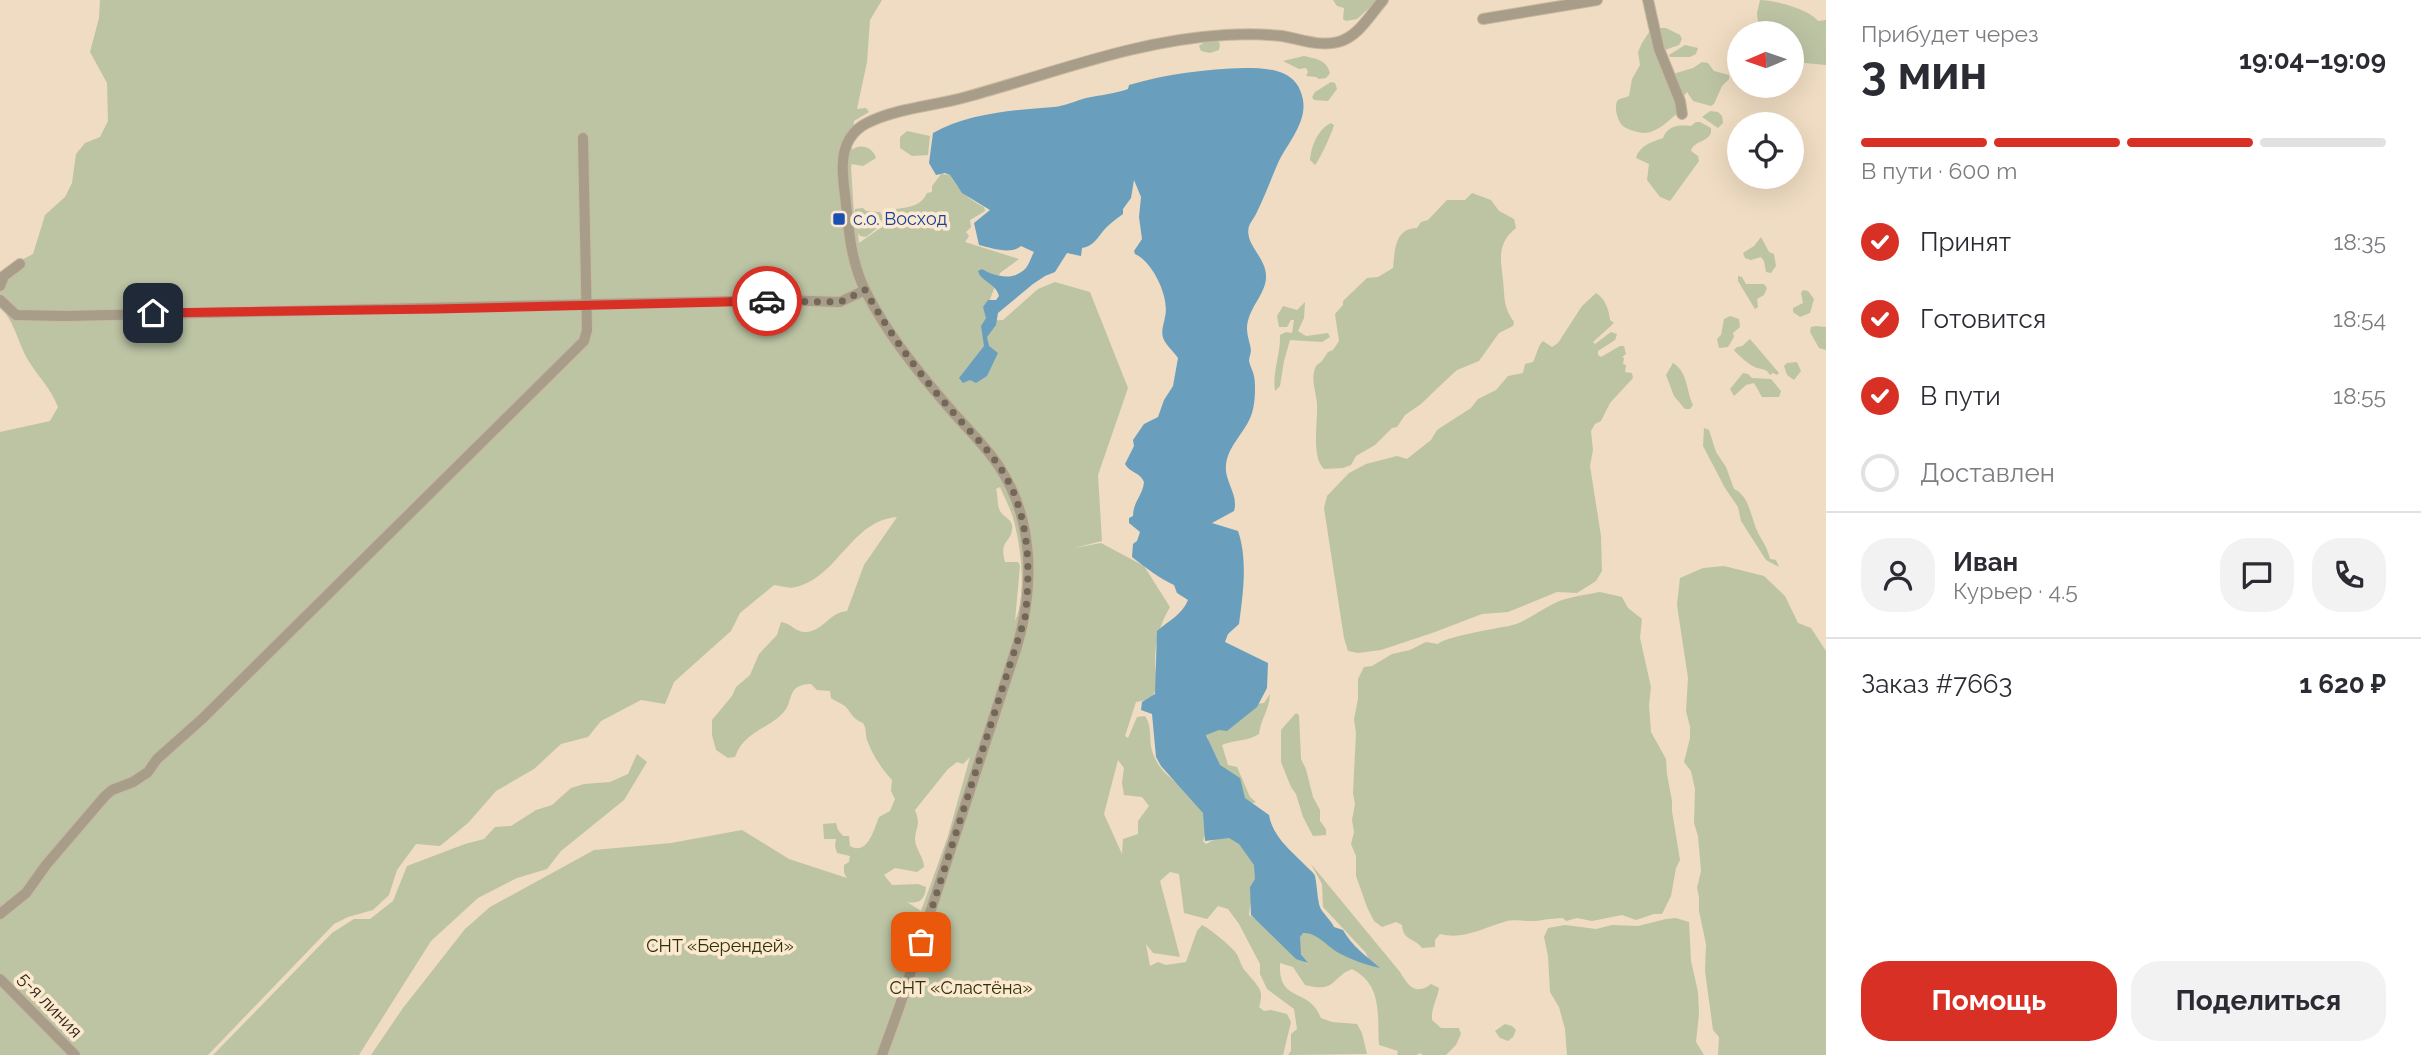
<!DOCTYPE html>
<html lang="ru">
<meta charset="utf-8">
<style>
body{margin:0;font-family:Raleway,sans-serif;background:#f2f2f3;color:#2b2b33;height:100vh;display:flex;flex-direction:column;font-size:26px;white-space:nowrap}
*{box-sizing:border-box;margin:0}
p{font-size:23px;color:#7c7c81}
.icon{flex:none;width:38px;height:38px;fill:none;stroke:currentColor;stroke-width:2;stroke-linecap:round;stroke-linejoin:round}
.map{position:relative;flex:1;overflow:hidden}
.drawer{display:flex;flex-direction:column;background:#fff;width:595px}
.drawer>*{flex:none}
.needle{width:46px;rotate:268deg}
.buttons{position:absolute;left:1727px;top:21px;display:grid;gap:14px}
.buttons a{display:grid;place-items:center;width:77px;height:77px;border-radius:50%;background:#fff;box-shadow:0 7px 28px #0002;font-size:35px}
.pin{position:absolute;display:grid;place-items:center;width:60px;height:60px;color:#fff;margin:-30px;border-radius:14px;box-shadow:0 4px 10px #0006}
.courier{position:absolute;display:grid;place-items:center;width:70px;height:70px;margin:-35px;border:5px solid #d93025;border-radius:50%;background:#fff;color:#222;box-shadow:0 2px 9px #0007}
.headline em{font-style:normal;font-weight:700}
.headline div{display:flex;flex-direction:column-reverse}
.headline{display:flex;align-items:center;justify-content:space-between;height:119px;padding:0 35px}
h1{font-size:46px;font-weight:700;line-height:52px}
.bar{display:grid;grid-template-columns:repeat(4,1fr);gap:10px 7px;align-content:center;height:84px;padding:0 35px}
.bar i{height:9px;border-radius:5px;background:#e1e1e2}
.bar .selected{background:#d93025}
.bar p{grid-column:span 4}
.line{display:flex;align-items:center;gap:18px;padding:0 35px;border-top:2px solid #e1e1e2}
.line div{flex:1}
.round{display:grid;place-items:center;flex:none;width:74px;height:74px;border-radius:28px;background:#f2f2f3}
ol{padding:0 35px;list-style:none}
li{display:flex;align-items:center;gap:21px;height:77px}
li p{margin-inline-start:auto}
li .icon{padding:7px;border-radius:50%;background:#d93025;color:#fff;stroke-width:4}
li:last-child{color:#7c7c81}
li i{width:38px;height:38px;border:4px solid #e1e1e2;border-radius:50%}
.cta{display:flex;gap:14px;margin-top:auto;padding:14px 35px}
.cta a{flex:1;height:80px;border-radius:28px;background:#d93025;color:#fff;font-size:28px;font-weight:700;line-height:80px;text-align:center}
.cta a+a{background:#f2f2f3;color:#2b2b33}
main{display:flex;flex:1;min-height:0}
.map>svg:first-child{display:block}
.green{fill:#bcc4a4;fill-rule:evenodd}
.water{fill:#699fbd}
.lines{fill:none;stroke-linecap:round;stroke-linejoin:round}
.minor-casing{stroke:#c9b8a1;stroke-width:12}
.minor{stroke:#a79d88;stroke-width:10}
.done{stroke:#736757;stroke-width:7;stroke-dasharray:0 12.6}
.route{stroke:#d93025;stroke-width:9}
.transit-dot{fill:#1a4fb4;stroke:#fde9cf;stroke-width:2.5}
.labels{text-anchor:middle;stroke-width:7;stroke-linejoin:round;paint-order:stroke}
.transit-label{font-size:18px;fill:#164399;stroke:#fde9cf;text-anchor:start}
.park-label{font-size:18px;fill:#2b3209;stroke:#fde9cf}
.street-label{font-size:18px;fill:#30281e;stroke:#fde9cf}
</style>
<main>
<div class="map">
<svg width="1826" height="1055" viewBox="0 0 1826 1055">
<rect width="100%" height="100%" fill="#efdcc2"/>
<g class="green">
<path d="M 100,0 L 882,0 L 870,20 L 867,62 L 857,109 L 866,108 L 869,112 L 854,121 L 852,150 C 860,143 873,147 876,158 L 863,166 L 852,164 L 851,167 L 854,214 L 855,209 L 863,208 L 866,211 L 880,212 L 886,221 L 866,237 L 860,236 L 858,233 L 859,243 L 886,224 L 919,225 L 916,218 C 908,216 899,222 891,221 L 889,214 L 895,213 L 896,209 C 910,207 921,206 927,193 L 932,192 L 932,186 L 941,174 L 950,175 C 958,190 968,199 984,207 L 985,211 L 970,220 L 971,227 L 966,232 L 969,236 L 965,242 L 1019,259 L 1000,273 L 989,302 L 986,321 L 1003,320 L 1038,289 L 1055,282 L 1090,292 L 1128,388 L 1098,475 L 1102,541 L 1074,548 L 1101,543 L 1144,566 L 1170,607 C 1155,632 1152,658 1158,686 L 1151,699 L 1136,702 L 1125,736 L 1128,738 L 1137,717 L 1145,716 C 1153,727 1148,741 1153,754 C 1163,777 1174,778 1190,795 C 1198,804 1203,813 1208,823 L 1203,841 L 1206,844 C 1236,828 1237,842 1257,864 C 1257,881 1251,897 1249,915 L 1272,929 L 1308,965 L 1296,944 L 1296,935 L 1305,929 L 1370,964 L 1366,953 L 1323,907 L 1322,884 L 1311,864 L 1400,972 C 1408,986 1416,996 1431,984 L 1439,988 C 1437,1000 1431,1008 1432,1020 L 1441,1028 L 1459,1028 L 1461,1034 L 1456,1045 L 1446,1055 L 1422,1055 L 1421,1053 L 1416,1055 L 1397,1055 L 1398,1051 L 1379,1045 C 1377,1015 1383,985 1352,969 C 1330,978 1337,993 1305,985 L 1293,967 L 1280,963 C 1278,1004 1309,986 1321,1018 L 1332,1022 L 1357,1024 L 1362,1033 L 1367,1054 L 1288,1055 L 1291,1051 L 1291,1034 L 1297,1029 L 1294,1009 L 1267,989 L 1260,974 L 1260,964 L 1239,924 L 1228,909 L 1218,906 L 1207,919 L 1184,913 L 1179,874 L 1170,872 L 1160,881 L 1180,957 L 1153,953 L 1146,944 L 1150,966 L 1158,962 L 1166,965 L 1186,962 L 1197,931 L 1202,925 C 1210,929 1231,946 1236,953 C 1239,957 1240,963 1243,968 C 1248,975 1256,982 1260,990 C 1262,996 1261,1001 1259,1007 L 1264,1011 L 1271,1010 L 1287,1014 L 1291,1022 L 1283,1055 L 371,1055 L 403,1008 L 465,929 L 490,907 L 594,850 L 671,843 L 742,830 L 789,859 L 847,878 L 844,873 L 844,865 L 849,862 L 850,856 L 837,853 L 835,846 L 836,839 L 824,839 L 823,824 L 836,823 L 838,830 L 843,836 L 849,836 L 850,846 C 868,856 874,829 879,817 L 890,811 L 895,799 L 891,791 L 892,780 C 881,768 872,754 867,740 C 865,733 867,729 863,723 C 853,719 852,714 846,707 C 843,704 835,701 831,698 L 830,691 L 817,690 L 811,684 C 806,684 799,685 795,689 C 790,694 790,703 786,709 C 772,729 745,729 735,757 L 728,758 L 716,750 L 712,735 L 712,720 L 732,696 L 736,687 L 750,675 L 759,654 L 777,635 L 781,622 C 791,623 796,633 807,632 C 824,630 830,612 847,611 L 864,565 L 897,517 C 852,520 838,577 796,587 C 789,589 781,586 774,585 L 740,613 L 731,631 L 674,682 L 665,704 L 641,700 L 601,721 L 588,737 L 561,744 L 534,769 L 496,791 L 468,823 L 440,846 L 416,844 L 397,870 L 389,895 L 373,910 L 348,917 L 334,924 L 208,1055 L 0,1055 L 0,432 L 50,421 L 58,407 C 50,387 39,378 28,360 C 18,343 15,322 0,307 L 0,275 L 12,265 L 33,254 L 45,215 L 65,197 L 72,183 L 76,154 L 85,143 L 100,137 L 108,121 L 107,83 L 90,52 L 99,18 ZM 1000,487 C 1004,497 1010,507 1013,518 C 1021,545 1027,595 1015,621 L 1020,566 L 1018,562 L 1005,562 C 999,540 1010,544 1012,530 C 1014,519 1005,519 1000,511 C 997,506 998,495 996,489 ZM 970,757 L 948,836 L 921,911 L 907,902 C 918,904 925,901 926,887 L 918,884 L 892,885 L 884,875 L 895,868 L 917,872 L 924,867 C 924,857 915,849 915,839 C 916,825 921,826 915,810 L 948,769 L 957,762 L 963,764 ZM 1118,760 L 1124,768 L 1122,783 L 1124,795 L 1142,797 L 1149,806 L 1138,821 L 1138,834 L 1123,839 L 1122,854 L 1104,814 Z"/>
<path d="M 1333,0 L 1378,0 L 1357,19 L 1346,21 L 1343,19 L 1344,8 L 1337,6 Z"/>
<path d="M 1760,0 C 1774,0 1809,9 1818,21 L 1826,20 L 1826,65 L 1805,63 L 1792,50 L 1792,33 L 1759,33 L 1757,13 Z"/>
<path d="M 1656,28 L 1666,28 L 1680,35 L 1682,39 L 1679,45 L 1659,52 C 1657,67 1669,76 1673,89 C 1676,97 1676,105 1678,113 C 1668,121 1658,132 1645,133 C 1639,133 1628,130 1623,126 C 1618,122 1613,106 1618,100 C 1621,98 1625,98 1629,96 L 1632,79 L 1640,65 L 1638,52 L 1642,43 L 1649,32 Z"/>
<path d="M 1206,41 L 1218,41 L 1220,44 L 1219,50 L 1210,53 L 1201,51 L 1199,46 Z"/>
<path d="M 1685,45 L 1698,48 L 1696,54 L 1690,57 L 1670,57 L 1669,55 Z"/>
<path d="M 1304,56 C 1316,59 1326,59 1330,73 L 1326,78 L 1319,79 L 1316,77 L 1306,76 L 1308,72 L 1306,68 L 1299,69 L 1283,61 Z"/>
<path d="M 1702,62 L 1708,63 L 1714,71 L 1729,75 L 1729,79 L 1722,86 L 1714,104 L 1711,106 L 1693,101 L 1687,92 L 1682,98 L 1673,74 L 1693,68 Z"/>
<path d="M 1331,82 L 1335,83 L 1337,89 L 1328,101 L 1314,100 L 1312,97 L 1315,92 Z"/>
<path d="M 1710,111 L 1718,112 L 1722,116 L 1723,123 L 1718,128 L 1702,117 Z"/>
<path d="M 1696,122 L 1700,122 L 1711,128 L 1711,132 C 1708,143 1694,140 1691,151 L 1698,156 L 1699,161 L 1670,201 L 1660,197 L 1647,180 L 1649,164 L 1636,158 C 1640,145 1652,142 1663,138 C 1668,125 1679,125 1691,126 Z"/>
<path d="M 1331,123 L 1334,125 C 1332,133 1320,159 1315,165 L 1310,160 C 1311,146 1318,129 1331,123 Z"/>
<path d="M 907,131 L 930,136 L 928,155 L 912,156 L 900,148 L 900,137 Z"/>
<path d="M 1472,193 L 1491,200 L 1499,211 L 1514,219 L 1516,228 C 1496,244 1501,260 1503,280 C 1505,299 1503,306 1514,322 L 1513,326 L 1499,333 L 1479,361 L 1457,370 L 1445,381 L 1421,404 L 1405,415 L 1397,427 L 1392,428 L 1375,445 L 1356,456 L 1351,465 L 1343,468 L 1324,469 C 1311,457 1318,421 1317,404 C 1316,390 1310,379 1316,366 L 1322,361 L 1328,352 L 1333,350 L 1339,341 L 1335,314 L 1343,305 L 1343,301 L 1367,278 L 1378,277 L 1393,268 C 1395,252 1394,228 1417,228 L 1421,222 L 1428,220 L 1447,200 L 1465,200 Z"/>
<path d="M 1761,237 L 1769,252 L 1774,254 L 1776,266 L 1771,273 L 1766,272 L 1764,261 L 1761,257 L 1751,260 L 1745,258 L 1743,253 L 1754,246 Z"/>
<path d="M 1738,276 L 1742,277 L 1746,284 L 1764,284 L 1767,288 L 1764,295 L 1757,299 L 1758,307 L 1755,309 L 1738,281 Z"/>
<path d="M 1803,290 L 1808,291 L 1814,299 L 1810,313 L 1800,317 L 1793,312 L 1793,308 L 1803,303 L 1801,293 Z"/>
<path d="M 1596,293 C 1605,298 1609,310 1610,320 L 1614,323 L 1593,342 L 1595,344 L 1611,332 L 1617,334 L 1615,340 L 1598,351 L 1598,355 L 1601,357 L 1620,346 L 1624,346 L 1626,354 L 1622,357 L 1624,358 L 1623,364 L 1626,365 L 1625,372 L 1632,373 L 1633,378 L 1610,403 L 1601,421 L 1595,424 L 1591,431 L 1593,450 L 1590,466 L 1601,536 L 1602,571 L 1596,581 L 1577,593 L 1557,592 L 1508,612 L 1482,614 L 1435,632 L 1381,650 L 1358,653 L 1348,651 L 1344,638 L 1324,508 L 1327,496 L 1349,473 L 1366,464 L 1397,456 L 1407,459 L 1431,440 L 1437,430 L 1471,408 L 1478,399 L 1496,390 L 1508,376 L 1523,373 L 1525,364 L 1533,362 C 1537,355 1537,347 1543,341 L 1552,347 L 1558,343 L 1582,306 Z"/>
<path d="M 1305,302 L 1304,318 L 1298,331 L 1306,336 L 1328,333 L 1330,337 L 1322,342 L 1290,340 L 1284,361 L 1280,386 L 1275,391 C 1272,372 1281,353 1280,335 L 1286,332 L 1292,333 L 1294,320 L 1291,320 L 1287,327 L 1279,327 L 1277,316 L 1283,306 L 1297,310 Z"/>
<path d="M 1730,316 L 1739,319 L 1740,327 L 1733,333 L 1734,337 L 1728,347 L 1719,348 L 1717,339 L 1721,335 L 1724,319 Z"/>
<path d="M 1816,326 L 1826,327 L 1826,350 L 1819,348 L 1810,332 L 1811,327 Z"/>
<path d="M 1750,339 L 1779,373 L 1777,375 L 1773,373 L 1770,375 L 1767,371 C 1764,369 1760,369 1757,368 C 1750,366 1738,355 1734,350 L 1737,347 L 1742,346 Z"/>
<path d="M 1797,362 L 1801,371 L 1794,380 L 1787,375 L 1784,366 L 1787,363 Z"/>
<path d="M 1673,363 C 1688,372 1686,390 1693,405 L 1690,409 L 1685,409 L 1674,396 L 1666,375 Z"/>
<path d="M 1743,373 L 1748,374 L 1752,378 L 1771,379 L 1781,391 L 1779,397 L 1762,397 L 1754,383 L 1746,385 L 1734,396 L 1730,389 Z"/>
<path d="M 1704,428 L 1709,430 L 1716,452 L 1726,467 L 1734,489 C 1750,496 1751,519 1758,533 C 1763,542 1767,547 1770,559 L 1776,560 L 1779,567 L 1766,560 L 1741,521 L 1738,507 L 1725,488 L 1703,446 Z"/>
<path d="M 1724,566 L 1764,576 L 1785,596 L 1798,623 L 1811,628 L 1826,651 L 1826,1055 L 1718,1055 L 1719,1037 L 1713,1030 L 1705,971 L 1706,944 L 1699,911 L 1699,897 L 1697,888 L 1701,871 L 1698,836 L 1694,823 L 1695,789 L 1691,771 L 1684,762 L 1690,738 L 1690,727 L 1686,711 L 1688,678 L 1677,605 L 1680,578 L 1703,568 Z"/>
<path d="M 1600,592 L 1622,597 L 1628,608 L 1642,619 L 1640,638 L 1651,687 L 1649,705 L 1651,732 L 1666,759 L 1667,774 L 1672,801 L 1672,811 L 1680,860 L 1676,868 L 1671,896 L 1662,914 L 1654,914 L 1636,920 L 1622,915 L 1592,921 L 1577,918 L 1566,921 L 1563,918 C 1556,918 1549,919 1542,920 C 1530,923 1516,918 1504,922 C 1482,928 1464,940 1440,934 L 1435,940 L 1435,947 L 1422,948 C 1415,938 1403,941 1402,925 L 1396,922 L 1382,927 L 1374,921 L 1367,907 L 1356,876 L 1356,856 L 1351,844 L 1354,832 L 1352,820 L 1355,804 L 1353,793 L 1356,733 L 1354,719 L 1358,699 L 1358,679 L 1364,667 L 1372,666 L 1392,654 L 1410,650 L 1426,642 L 1438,644 C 1444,637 1497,628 1509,626 C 1525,623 1538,611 1553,604 C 1566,597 1585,595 1600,592 Z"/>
<path d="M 1270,694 C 1269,711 1261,718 1259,734 C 1247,742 1235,739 1222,745 L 1228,765 L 1237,767 L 1250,797 L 1256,802 L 1250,804 C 1235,785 1208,762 1208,737 L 1203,734 L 1249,705 L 1264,703 Z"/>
<path d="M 1296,713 L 1299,715 L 1301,759 L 1306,769 L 1313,797 L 1320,810 L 1320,821 L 1326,829 L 1326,835 L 1313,836 L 1303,817 L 1296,794 L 1291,787 L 1281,762 L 1281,730 Z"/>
<path d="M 637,754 L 647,762 L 624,800 L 561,851 L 547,869 L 517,878 L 478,898 L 431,941 L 359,1055 L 213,1055 L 332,933 L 354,919 L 370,919 L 393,901 L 407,866 L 465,844 L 484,839 L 495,827 L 511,826 L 536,810 L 552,805 L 571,788 L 584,784 L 610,782 L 628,774 Z"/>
<path d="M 1676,918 L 1689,922 L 1691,961 L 1698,992 L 1699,1014 L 1696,1042 L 1704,1055 L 1567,1055 L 1565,1029 L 1559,1007 L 1550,992 L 1548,956 L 1544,937 L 1548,928 L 1565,925 L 1596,929 L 1612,925 L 1638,926 L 1666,919 Z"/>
<path d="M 1505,1024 L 1512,1026 L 1516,1030 L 1513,1037 L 1508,1041 L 1500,1038 L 1495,1031 Z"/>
</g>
<path class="water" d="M 1245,68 C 1270,68 1298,70 1303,100 C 1307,123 1287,144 1278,163 C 1271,179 1265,196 1257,212 C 1255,217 1251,221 1249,226 C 1244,244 1265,256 1266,275 C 1267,294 1247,308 1247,329 C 1247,336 1250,343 1251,350 C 1251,354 1249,357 1249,361 C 1250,366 1253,371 1254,376 C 1256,386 1255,403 1252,413 C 1246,432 1228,445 1226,465 C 1224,481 1239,495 1234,511 L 1212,523 L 1238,531 C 1248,560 1243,594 1239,624 L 1228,634 L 1225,642 L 1268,663 L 1267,688 L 1257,707 L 1227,731 L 1219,730 L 1206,735 L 1220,765 L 1240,778 L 1245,798 L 1269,815 C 1273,838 1293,852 1308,868 C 1311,871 1314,873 1315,876 C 1317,885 1317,895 1319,904 C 1321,913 1330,918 1334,927 L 1343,930 C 1352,946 1366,956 1380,968 C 1366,965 1349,959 1337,952 C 1326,945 1316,932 1303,933 L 1300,937 L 1301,954 L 1308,963 L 1296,959 L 1251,915 L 1250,887 L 1255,879 L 1254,865 L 1239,844 L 1229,838 L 1205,841 L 1203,813 L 1161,766 L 1156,757 L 1152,714 L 1141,710 L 1142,702 L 1155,694 L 1157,631 C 1168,621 1182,615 1188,600 L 1177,593 L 1174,585 C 1159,578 1146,568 1132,557 L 1133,544 L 1137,541 L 1140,532 L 1129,523 L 1129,518 L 1133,516 C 1133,502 1143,495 1144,482 C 1140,472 1130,473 1125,464 L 1134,446 L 1133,440 L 1144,424 L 1158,417 L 1164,400 L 1173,386 L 1178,358 C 1174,352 1167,346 1164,340 C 1160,332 1164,324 1165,317 C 1170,298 1153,262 1135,254 L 1134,251 L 1142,239 L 1139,217 L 1141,197 L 1134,180 L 1131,198 L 1123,209 L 1123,214 C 1116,219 1109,224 1104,230 C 1097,238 1094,246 1082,248 L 1081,256 L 1067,253 L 1055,272 L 1045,276 L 1033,284 L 998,313 L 996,325 L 987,337 L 989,346 L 998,353 L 987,376 L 976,383 L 970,380 L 963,383 L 959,378 L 984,346 L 981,326 L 986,318 L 983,307 L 988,300 L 996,300 L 999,296 C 996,283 981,282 978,271 L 982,269 C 995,277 1014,281 1026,268 C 1030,263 1031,257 1034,252 L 1021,246 C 1010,255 992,248 979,245 L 974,223 L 990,210 L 962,193 L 950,175 L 945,173 L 936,175 L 929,163 L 933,133 C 969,113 1013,110 1054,107 C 1065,106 1075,101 1086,98 C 1100,95 1114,94 1128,89 L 1129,85 C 1166,74 1206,69 1245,68 Z"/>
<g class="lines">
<g class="minor-casing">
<g id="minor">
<path d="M 1648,0 L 1659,49 L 1680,101 L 1682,114"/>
<path d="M 1483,19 L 1597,0"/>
<path d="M 0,286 L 4,276 L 20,264"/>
<path d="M 0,300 L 16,315 L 65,316 L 780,300 L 840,302 L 865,290"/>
<path d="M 0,914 L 26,893 L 46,865 L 105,796 L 112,790 L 133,782 L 148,772 L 157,759 L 202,719 L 584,341 L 587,330 L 583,138"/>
<path d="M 0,979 L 75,1055"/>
<path d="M 882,1055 L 899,1008 L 1018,643 C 1034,586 1034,520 1000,468 C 985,444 963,425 945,403 C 915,368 887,333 866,292 C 852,265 849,235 846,204 C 844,184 838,156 850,138 C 854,132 861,126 867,123 C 897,108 934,106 966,97 C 1051,74 1136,40 1225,35 C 1244,34 1263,34 1282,36 C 1300,39 1319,47 1338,42 C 1358,37 1370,15 1383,0"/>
</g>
</g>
<use href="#minor" class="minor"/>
</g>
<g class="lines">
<path class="done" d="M 767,301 L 840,302 L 865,290 C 889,332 913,366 945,403 C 969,432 998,456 1013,491 C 1030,532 1030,575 1025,618 L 921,942"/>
<path class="route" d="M 153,313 L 436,309 L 767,301"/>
</g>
<rect class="transit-dot" x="832" y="212" width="14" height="14" rx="3.5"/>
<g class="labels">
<g class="transit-label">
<text x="853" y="225">с.о. Восход</text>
</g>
<g class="park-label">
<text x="720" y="952">СНТ «Берендей»</text>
<text x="961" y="994">СНТ «Сластёна»</text>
</g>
<g class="street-label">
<text transform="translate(50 1005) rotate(46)" y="6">5-я линия</text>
</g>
</g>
</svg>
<div class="buttons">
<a><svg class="needle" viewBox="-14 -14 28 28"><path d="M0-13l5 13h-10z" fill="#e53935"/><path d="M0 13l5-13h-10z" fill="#7c7c81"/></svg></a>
<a><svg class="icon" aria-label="locate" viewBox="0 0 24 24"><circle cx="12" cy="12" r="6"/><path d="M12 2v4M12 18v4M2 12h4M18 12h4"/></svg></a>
</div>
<div class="pin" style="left:921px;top:942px;background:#ea580c"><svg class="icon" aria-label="bag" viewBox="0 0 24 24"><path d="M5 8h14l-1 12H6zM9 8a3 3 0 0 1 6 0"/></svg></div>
<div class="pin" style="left:153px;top:313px;background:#1f2937"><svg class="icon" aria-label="home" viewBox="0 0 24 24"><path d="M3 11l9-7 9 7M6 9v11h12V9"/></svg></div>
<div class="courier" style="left:767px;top:301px"><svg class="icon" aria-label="car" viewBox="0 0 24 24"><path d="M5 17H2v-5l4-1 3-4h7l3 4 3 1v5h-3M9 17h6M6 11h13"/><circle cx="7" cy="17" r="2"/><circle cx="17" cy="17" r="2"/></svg></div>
</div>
<section class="drawer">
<div class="headline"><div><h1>3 мин</h1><p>Прибудет через</p></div><em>19:04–19:09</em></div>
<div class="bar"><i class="selected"></i><i class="selected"></i><i class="selected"></i><i></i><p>В пути · 600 m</p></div>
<ol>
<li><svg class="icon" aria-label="check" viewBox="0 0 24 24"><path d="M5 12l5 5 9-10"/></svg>Принят<p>18:35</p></li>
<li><svg class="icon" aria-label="check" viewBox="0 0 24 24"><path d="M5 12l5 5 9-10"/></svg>Готовится<p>18:54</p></li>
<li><svg class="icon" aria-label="check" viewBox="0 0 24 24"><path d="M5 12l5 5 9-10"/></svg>В пути<p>18:55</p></li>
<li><i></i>Доставлен</li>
</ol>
<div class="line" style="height:126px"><a class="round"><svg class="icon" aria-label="person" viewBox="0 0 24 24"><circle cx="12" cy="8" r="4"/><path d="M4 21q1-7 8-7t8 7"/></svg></a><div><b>Иван</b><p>Курьер · 4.5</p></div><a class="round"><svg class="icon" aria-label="chat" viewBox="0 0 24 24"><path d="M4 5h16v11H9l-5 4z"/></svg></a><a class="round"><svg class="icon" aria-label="phone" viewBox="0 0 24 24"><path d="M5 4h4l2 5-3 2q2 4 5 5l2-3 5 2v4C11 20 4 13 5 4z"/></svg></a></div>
<div class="line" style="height:91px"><div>Заказ #7663</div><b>1 620 ₽</b></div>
<div class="cta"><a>Помощь</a><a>Поделиться</a></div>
</section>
</main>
